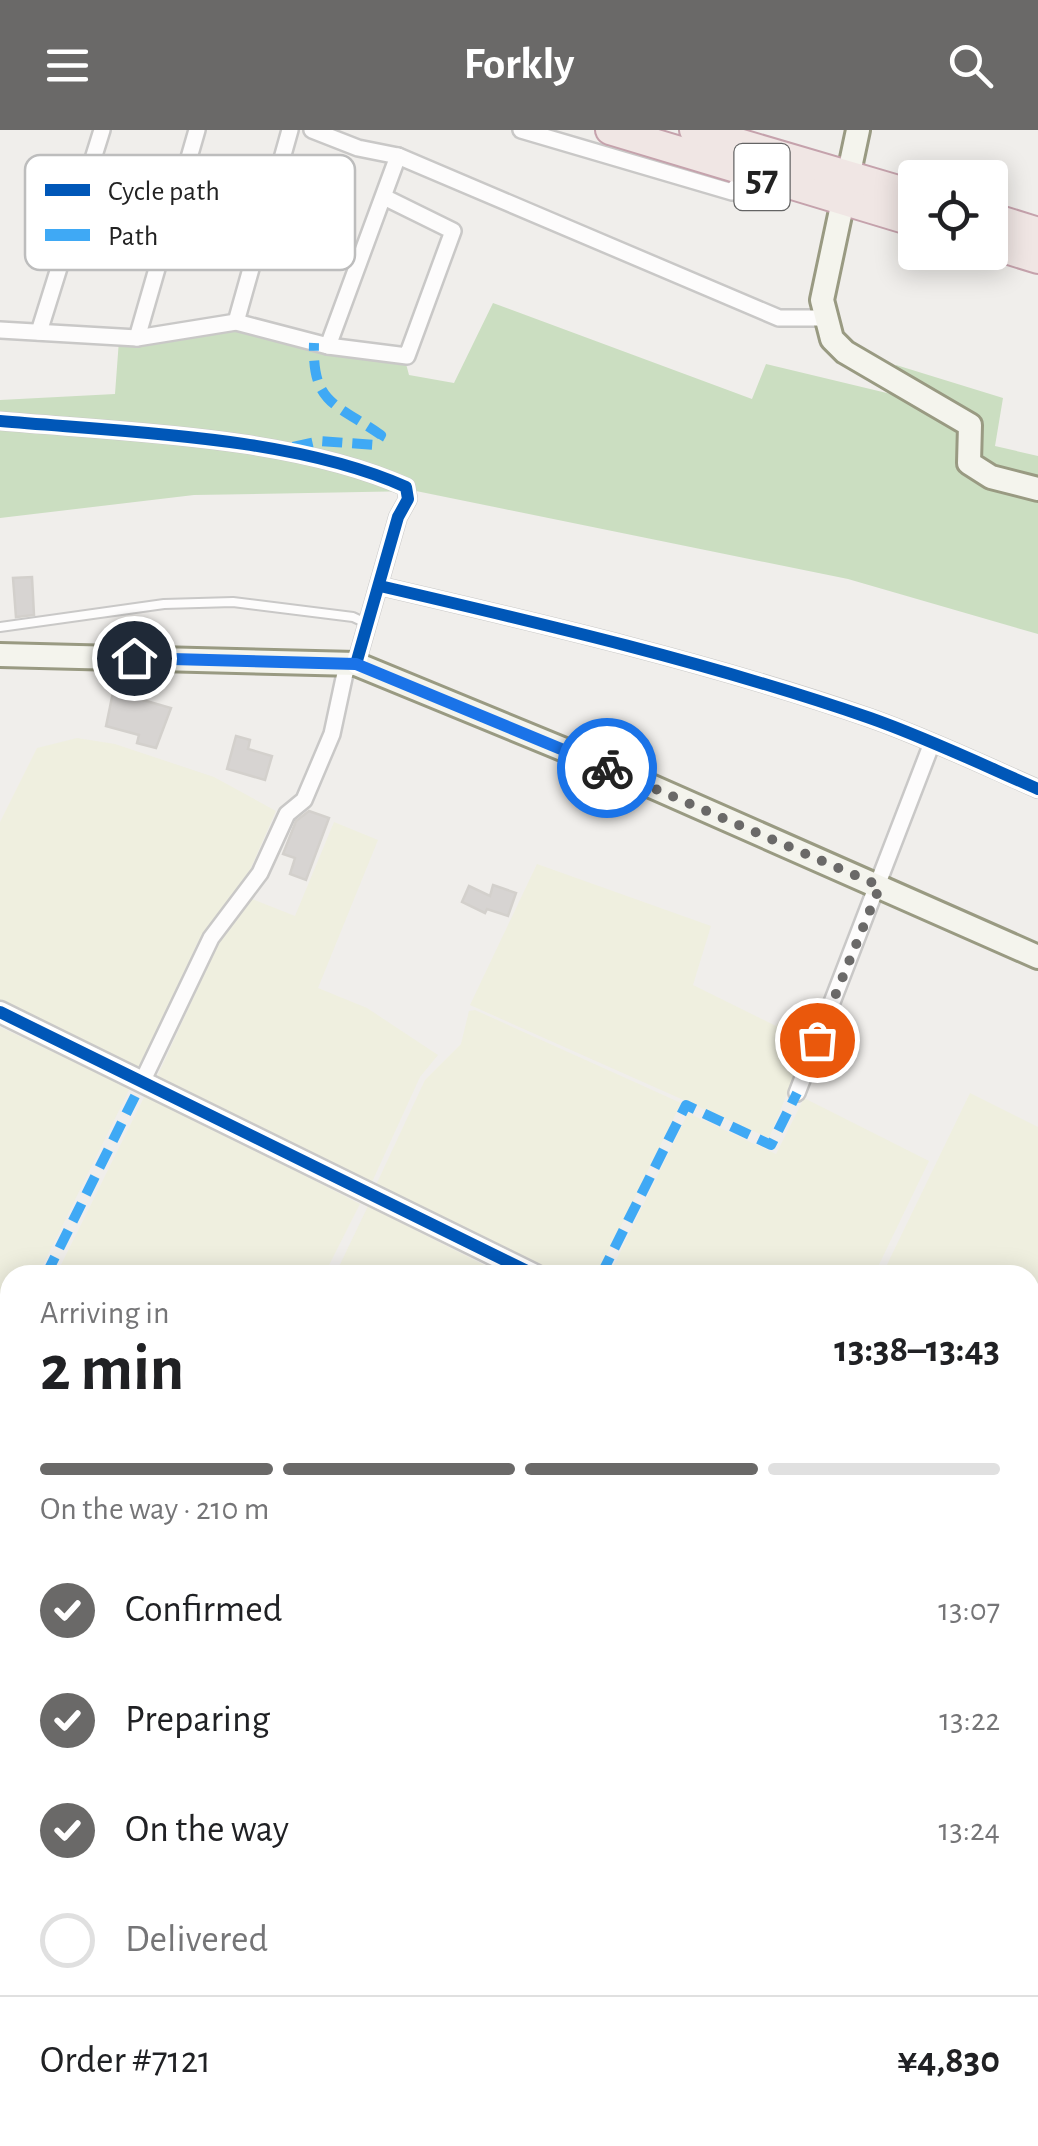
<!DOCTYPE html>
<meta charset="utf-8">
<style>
body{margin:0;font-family:"Alegreya Sans",sans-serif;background:#f2f2f2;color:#202124;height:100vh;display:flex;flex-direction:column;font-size:38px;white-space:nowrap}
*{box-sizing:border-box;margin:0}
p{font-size:32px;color:#757577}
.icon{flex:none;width:55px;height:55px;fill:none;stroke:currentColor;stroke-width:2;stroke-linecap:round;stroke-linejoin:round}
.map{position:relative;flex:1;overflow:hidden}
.panel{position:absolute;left:0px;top:1135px;width:1040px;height:882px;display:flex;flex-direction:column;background:#fff;border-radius:30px 30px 0 0;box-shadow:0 5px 25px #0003}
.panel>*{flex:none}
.tools{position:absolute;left:898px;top:30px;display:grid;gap:20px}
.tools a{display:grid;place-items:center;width:110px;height:110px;border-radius:10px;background:#fff;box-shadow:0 5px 25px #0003;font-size:50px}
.pin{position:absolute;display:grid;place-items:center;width:85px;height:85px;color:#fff;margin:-42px;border:5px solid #fff;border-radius:50%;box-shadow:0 2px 10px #0007}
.courier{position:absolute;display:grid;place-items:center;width:100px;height:100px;margin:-50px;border:8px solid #1a73e8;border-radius:50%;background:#fff;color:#222;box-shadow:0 2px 12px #0007}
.headline em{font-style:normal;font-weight:600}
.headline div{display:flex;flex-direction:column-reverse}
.headline{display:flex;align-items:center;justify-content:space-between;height:170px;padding:0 40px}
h1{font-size:65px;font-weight:600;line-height:75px}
.bar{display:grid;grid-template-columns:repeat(4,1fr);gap:15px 10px;align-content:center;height:120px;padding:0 40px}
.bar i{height:12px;border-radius:8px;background:#e0e0e0}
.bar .current{background:#6a6968}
.bar p{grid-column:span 4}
.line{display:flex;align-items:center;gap:25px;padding:0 40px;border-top:2px solid #e0e0e0}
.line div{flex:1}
ol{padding:0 40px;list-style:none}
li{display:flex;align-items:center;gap:30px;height:110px}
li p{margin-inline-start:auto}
li .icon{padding:10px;border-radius:50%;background:#6a6968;color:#fff;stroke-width:4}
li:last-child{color:#757577}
li i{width:55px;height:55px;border:5px solid #e0e0e0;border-radius:50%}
header{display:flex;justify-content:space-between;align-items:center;height:130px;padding:0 40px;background:#6a6968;color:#fff;font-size:45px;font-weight:600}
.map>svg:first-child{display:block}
.farmland{fill:#efefdf}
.forest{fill:#cbdec1}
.water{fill:#bfdbe3}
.building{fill:#d7d4d2;stroke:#d3d0cc;stroke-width:2.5}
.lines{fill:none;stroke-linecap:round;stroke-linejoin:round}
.service-casing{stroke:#c9c8c7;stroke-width:12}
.minor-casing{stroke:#c9c8c7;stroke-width:20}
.tertiary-casing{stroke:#c9c8c7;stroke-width:25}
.secondary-casing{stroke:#999a82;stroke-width:28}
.trunk-casing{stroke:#c5a2ac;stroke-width:32}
.service{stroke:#fdfcfc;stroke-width:8}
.minor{stroke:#fdfcfc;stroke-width:15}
.tertiary{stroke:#fdfcfc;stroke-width:20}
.secondary{stroke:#f4f4ed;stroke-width:22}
.trunk{stroke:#f0e6e4;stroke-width:28}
.quiet{stroke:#3fa9f5;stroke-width:10;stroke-dasharray:20 10;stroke-linecap:butt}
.cycleway-casing{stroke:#fff;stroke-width:19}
.cycleway{stroke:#0057b8;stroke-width:12}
.done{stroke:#6a6968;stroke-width:10;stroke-dasharray:0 18}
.route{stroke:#1a73e8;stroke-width:12}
.labels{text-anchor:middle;stroke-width:10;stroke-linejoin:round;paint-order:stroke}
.shield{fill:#fff;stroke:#646464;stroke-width:2.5}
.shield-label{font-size:38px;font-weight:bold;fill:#222}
.key{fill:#fff;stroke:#bdbdbd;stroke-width:2.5}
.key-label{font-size:28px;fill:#222}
</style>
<header><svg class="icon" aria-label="menu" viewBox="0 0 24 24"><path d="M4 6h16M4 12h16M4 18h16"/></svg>Forkly<svg class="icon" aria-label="search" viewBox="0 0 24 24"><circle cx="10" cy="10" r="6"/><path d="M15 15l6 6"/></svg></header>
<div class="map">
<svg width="1038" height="2016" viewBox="0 0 1038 2016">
<rect width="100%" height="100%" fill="#f0eeeb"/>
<g class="farmland">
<path d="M 77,608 L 115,614 L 214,647 L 276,681 L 250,740 L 198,812 L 139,939 L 0,871 L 0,692 L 37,618 Z"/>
<path d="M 334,692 L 378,710 L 318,858 L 367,878 L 438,925 L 420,947 L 372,1052 L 156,949 L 218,814 L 252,769 L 295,786 Z"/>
<path d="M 537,734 L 711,796 L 693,855 L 776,896 L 786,882 L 815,896 L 769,1008 L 470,875 Z"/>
<path d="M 475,880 L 681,973 L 597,1145 L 559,1145 L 376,1055 L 425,950 L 461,914 L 469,881 Z"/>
<path d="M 0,897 L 130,958 L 38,1145 L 10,1145 L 10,1203 L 0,1223 Z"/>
<path d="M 146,963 L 360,1074 L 324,1145 L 56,1145 Z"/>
<path d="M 970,963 L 1038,997 L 1038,1363 L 1030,1379 L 1030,1145 L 882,1145 Z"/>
<path d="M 804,968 L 929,1031 L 874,1145 L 609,1145 L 688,983 L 776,1024 Z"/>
<path d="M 368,1076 L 504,1145 L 335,1145 Z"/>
<path d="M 10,1238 L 10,1610 L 0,1603 L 0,1258 Z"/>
<path d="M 0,1839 L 10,1845 L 10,2008 L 263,2008 L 276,2016 L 0,2016 Z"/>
<path d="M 608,2008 L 720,2008 L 715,2016 L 619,2016 Z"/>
</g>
<path class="forest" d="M 493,173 L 752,269 L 766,234 L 891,264 L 896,235 L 1003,268 L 995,316 L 1038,326 L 1038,504 L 848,449 L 416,361 L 194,365 L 0,388 L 0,270 L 115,264 L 119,210 L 235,197 L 405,230 L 409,245 L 454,253 Z"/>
<g class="water">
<path d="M 0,1656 L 10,1662 L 10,1806 L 0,1800 Z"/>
<path d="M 314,2008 L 535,2008 L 549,2016 L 327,2016 Z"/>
</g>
<g class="building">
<path d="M 32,447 L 34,485 L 16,487 L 13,448 Z"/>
<path d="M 117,543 L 149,544 L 143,570 L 171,578 L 156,618 L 137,613 L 139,605 L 106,596 Z"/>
<path d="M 236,606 L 250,610 L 248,619 L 272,626 L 265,650 L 227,639 Z"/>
<path d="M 309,681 L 329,688 L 306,750 L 290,744 L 295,728 L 283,724 L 296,691 Z"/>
<path d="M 493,755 L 516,763 L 508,786 L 487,779 L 485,783 L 462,772 L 469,756 L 490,766 Z"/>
</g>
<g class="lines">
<g class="service-casing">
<path id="service" d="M 0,497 L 164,474 L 233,472 L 353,487 L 368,494"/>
</g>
<g class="minor-casing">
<g id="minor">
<path d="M 312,0 L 358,18 L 398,26 L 779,188 L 823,188"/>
<path d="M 521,0 L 732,62 L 747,42"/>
<path d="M 236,192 L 290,0"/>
<path d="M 0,200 L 137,208 L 236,192 L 328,216 L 398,26"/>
<path d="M 39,202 L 102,0"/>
<path d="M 137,208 L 197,0"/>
<path d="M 328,216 L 407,226 L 453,101 L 384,67"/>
<path d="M 0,291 C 124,302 293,306 406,357 L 408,369 L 398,387 L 356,534"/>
<path d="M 380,456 C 544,494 711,533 870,588 C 927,608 983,635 1038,659"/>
<path d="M 143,950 L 211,808 L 260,743 L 287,684 L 304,670 L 332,604 L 347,534"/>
<path d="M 797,963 L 932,613"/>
<path d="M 0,1819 L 10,1825"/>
<path d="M 290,2008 L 303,2016"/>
</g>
</g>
<g class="tertiary-casing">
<g id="tertiary">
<path d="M 0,882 L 535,1145"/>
<path d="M 1030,1391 L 1038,1395"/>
</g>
</g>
<g class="secondary-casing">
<g id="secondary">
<path d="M 858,0 L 822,170 L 832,209 L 845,222 L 970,295 L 969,333 L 991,347 L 1038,359"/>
<path d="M 0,525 L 356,534 L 628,646 L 1038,827"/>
</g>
</g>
<g class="trunk-casing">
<g id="trunk">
<path d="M 610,0 L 915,92"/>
<path d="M 694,0 L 915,65"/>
<path d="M 990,87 L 1038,102"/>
<path d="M 990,114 L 1038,129"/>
</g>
</g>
<use href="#service" class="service"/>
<use href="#minor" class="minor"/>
<use href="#tertiary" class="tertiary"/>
<use href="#secondary" class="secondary"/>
<use href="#trunk" class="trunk"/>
<g class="quiet">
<path d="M 293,317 L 320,311 L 375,315 L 381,305 C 335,273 312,274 314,213"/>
<path d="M 46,1145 L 143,950"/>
<path d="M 601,1145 L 686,975 L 771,1015 L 797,963"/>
<path d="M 0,1237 L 10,1217"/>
<path d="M 1030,1395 L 1038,1378"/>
<path d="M 0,1610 L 10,1616"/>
<path d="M 599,2008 L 610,2016"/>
<path d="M 297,2016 L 298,2013"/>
<path d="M 722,2016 L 726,2008"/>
</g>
<g class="cycleway-casing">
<g id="cycleway">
<path d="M 0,291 C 124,302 293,306 406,357 L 408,369 L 398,387 L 356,534"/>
<path d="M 380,456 C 544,494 711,533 870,588 C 927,608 983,635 1038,659"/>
<path d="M 0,882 L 535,1145"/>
</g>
</g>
<use href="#cycleway" class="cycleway"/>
</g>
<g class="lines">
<path class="done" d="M 607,638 L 880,756 L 817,910"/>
<path class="route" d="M 134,528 L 356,534 L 607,638"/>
</g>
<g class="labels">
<rect class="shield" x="734.5" y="14" width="55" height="66" rx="8"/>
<g class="shield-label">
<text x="762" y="60">57</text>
</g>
</g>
<rect x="25" y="25" width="330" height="115" rx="15" class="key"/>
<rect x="45" y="54" width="45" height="12" fill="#0057b8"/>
<rect x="45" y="99" width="45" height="12" fill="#3fa9f5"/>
<g class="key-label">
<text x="108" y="70">Cycle path</text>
<text x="108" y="115">Path</text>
</g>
</svg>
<div class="tools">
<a><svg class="icon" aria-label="locate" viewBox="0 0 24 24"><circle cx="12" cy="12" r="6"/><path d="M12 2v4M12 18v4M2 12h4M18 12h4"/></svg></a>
</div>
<div class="pin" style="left:817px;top:910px;background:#ea580c"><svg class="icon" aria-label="bag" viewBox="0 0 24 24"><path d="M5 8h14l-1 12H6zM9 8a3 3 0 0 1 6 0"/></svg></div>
<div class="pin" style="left:134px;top:528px;background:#1f2937"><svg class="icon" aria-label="home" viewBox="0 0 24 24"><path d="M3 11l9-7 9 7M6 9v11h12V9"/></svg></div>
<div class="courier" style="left:607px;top:638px"><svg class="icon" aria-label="bike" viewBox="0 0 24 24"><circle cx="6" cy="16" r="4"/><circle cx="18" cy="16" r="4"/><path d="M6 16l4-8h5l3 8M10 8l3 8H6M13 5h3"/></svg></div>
<section class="panel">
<div class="headline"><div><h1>2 min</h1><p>Arriving in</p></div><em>13:38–13:43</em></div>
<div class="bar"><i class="current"></i><i class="current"></i><i class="current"></i><i></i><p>On the way · 210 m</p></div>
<ol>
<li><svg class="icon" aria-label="check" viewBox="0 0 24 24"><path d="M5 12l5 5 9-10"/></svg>Confirmed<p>13:07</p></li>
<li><svg class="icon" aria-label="check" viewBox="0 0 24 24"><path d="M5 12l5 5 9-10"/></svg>Preparing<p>13:22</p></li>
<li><svg class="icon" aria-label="check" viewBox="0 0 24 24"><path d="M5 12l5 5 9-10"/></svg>On the way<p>13:24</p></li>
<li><i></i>Delivered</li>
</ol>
<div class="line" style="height:130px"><div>Order #7121</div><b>¥4,830</b></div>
</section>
</div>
